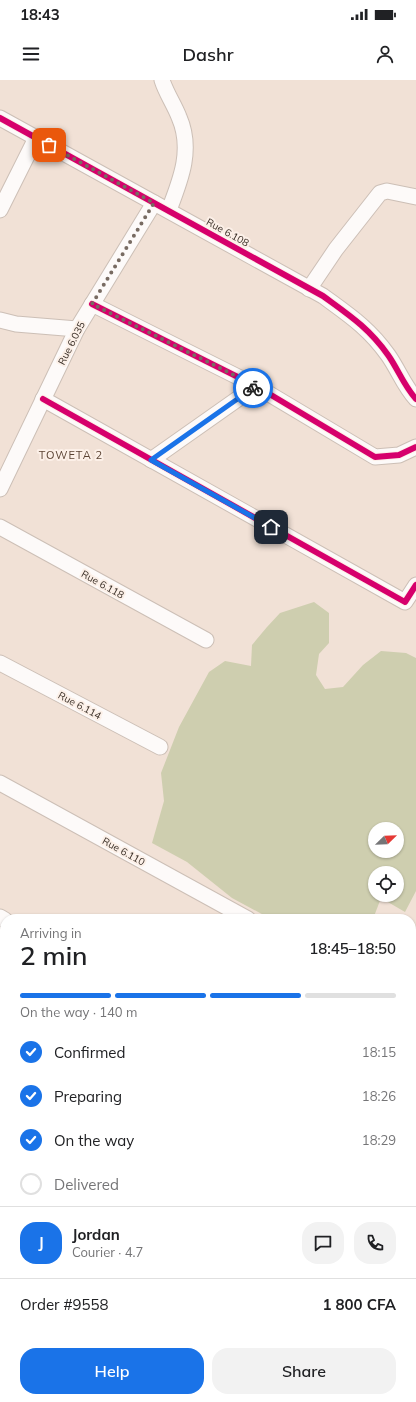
<!DOCTYPE html>
<meta charset="utf-8">
<style>
body{margin:0;font-family:Mulish,sans-serif;background:#f2f2f2;color:#202124;height:100vh;display:flex;flex-direction:column;font-size:15px;white-space:nowrap}
*{box-sizing:border-box;margin:0}
p{font-size:13px;color:#757577}
.icon{flex:none;width:22px;height:22px;fill:none;stroke:currentColor;stroke-width:2;stroke-linecap:round;stroke-linejoin:round}
.map{position:relative;flex:1;overflow:hidden}
.details{position:absolute;left:0px;top:834px;width:416px;height:488px;display:flex;flex-direction:column;background:#fff;border-radius:16px 16px 0 0;box-shadow:0 1px 3px #0004}
.details>*{flex:none}
.needle{width:26px;rotate:67deg}
.controls{position:absolute;left:368px;top:742px;display:grid;gap:8px}
.controls a{display:grid;place-items:center;width:36px;height:36px;border-radius:50%;background:#fff;box-shadow:0 1px 3px #0004;font-size:20px}
.pin{position:absolute;display:grid;place-items:center;width:34px;height:34px;color:#fff;margin:-17px;border-radius:8px;box-shadow:0 2px 6px #0006}
.courier{position:absolute;display:grid;place-items:center;width:40px;height:40px;margin:-20px;border:3px solid #1a73e8;border-radius:50%;background:#fff;color:#222;box-shadow:0 1px 5px #0007}
.summary em{font-style:normal;font-weight:600}
.summary div{display:flex;flex-direction:column-reverse}
.summary{display:flex;align-items:center;justify-content:space-between;height:68px;padding:0 20px}
h1{font-size:26px;font-weight:600;line-height:30px}
.bar{display:grid;grid-template-columns:repeat(4,1fr);gap:6px 4px;align-content:center;height:48px;padding:0 20px}
.bar i{height:5px;border-radius:3px;background:#e0e0e0}
.bar .selected{background:#1a73e8}
.bar p{grid-column:span 4}
.line{display:flex;align-items:center;gap:10px;padding:0 20px;border-top:1px solid #e0e0e0}
.line div{flex:1}
.round{display:grid;place-items:center;flex:none;width:42px;height:42px;border-radius:16px;background:#f2f2f2}
ol{padding:0 20px;list-style:none}
li{display:flex;align-items:center;gap:12px;height:44px}
li p{margin-inline-start:auto}
li .icon{padding:4px;border-radius:50%;background:#1a73e8;color:#fff;stroke-width:4}
li:last-child{color:#757577}
li i{width:22px;height:22px;border:2px solid #e0e0e0;border-radius:50%}
.cta{display:flex;gap:8px;margin-top:auto;padding:8px 20px}
.cta a{flex:1;height:46px;border-radius:16px;background:#1a73e8;color:#fff;font-size:16px;font-weight:600;line-height:46px;text-align:center}
.cta a+a{background:#f2f2f2;color:#202124}
.status{display:flex;justify-content:space-between;align-items:center;height:28px;padding:0 20px;background:#fff;direction:ltr}
.status svg{height:11px;fill:currentColor}
header{display:flex;justify-content:space-between;align-items:center;height:52px;padding:0 20px;background:#fff;font-size:18px;font-weight:600}
.map>svg:first-child{display:block}
.green{fill:#ceceaf;fill-rule:evenodd}
.lines{fill:none;stroke-linecap:round;stroke-linejoin:round}
.minor-casing{stroke:#ccbfb6;stroke-width:17}
.minor{stroke:#fdfaf9;stroke-width:15}
.cycleway-casing{stroke:#fcf0e8;stroke-width:8}
.cycleway{stroke:#d6006c;stroke-width:6}
.done{stroke:#786b62;stroke-width:4;stroke-dasharray:0 7.2}
.route{stroke:#1a73e8;stroke-width:5}
.labels{text-anchor:middle;stroke-width:4;stroke-linejoin:round;paint-order:stroke}
.street-label{font-size:10px;fill:#372c24;stroke:#fcf0e8}
.neighbourhood-label{font-size:11px;letter-spacing:1px;fill:#5b4333;stroke:#fcf0e8}
</style>
<div class="status"><b>18:43</b><svg viewBox="0 0 49 12"><path d="M0 12V9h3v3zM5 12V6h3v6zM10 12V3h3v9zM15 12V0h3v12zM26 1h20v11H26zM47 4h2v5h-2z"/></svg></div>
<header><svg class="icon" aria-label="menu" viewBox="0 0 24 24"><path d="M4 6h16M4 12h16M4 18h16"/></svg>Dashr<svg class="icon" aria-label="person" viewBox="0 0 24 24"><circle cx="12" cy="8" r="4"/><path d="M4 21q1-7 8-7t8 7"/></svg></header>
<div class="map">
<svg width="416" height="1322" viewBox="0 0 416 1322">
<rect width="100%" height="100%" fill="#f1e1d6"/>
<path class="green" d="M 314,522 L 329,533 L 329,563 L 319,574 L 316,595 L 325,609 L 343,607 L 363,585 L 381,571 L 406,573 L 416,578 L 416,811 L 405,832 L 381,818 L 373,839 L 271,839 L 232,818 L 187,782 L 152,763 L 164,721 L 161,693 L 179,647 L 209,592 L 225,581 L 251,586 L 252,565 L 267,547 L 280,533 ZM 375,749 L 397,749 L 397,771 L 375,771 ZM 375,793 L 397,793 L 397,815 L 375,815 Z"/>
<g class="lines">
<g class="minor-casing">
<g id="minor">
<path d="M 162,0 C 166,13 174,24 179,37 C 193,69 181,99 169,130"/>
<path d="M 0,38 L 323,216 C 349,235 369,248 388,275 C 398,289 404,306 416,319"/>
<path d="M 0,130 L 36,58"/>
<path d="M 309,209 L 336,169 L 380,113 L 387,111 L 416,117"/>
<path d="M 92,224 L 256,306 L 375,377 L 399,375 L 416,367"/>
<path d="M 0,240 L 16,244 L 77,249"/>
<path d="M 43,319 L 405,522 L 416,505"/>
<path d="M 151,380 L 256,306"/>
<path d="M 0,409 L 77,249 L 154,123"/>
<path d="M 0,447 L 206,560"/>
<path d="M 0,583 L 160,667"/>
<path d="M 0,703 L 248,839"/>
<path d="M 0,837 L 5,840"/>
<path d="M 0,867 L 5,870"/>
<path d="M 411,929 L 416,931"/>
<path d="M 0,994 L 5,997"/>
<path d="M 411,1059 L 416,1062"/>
<path d="M 411,1088 L 416,1091"/>
<path d="M 0,1137 L 5,1139"/>
<path d="M 411,1227 L 416,1230"/>
<path d="M 0,1273 L 5,1275"/>
<path d="M 80,1317 L 89,1322"/>
<path d="M 328,1317 L 337,1322"/>
<path d="M 143,1322 L 145,1317"/>
</g>
</g>
<use href="#minor" class="minor"/>
<g class="cycleway-casing">
<g id="cycleway">
<path d="M 0,38 L 323,216 C 349,235 369,248 388,275 C 398,289 404,306 416,319"/>
<path d="M 92,224 L 256,306 L 375,377 L 399,375 L 416,367"/>
<path d="M 43,319 L 405,522 L 416,505"/>
</g>
</g>
<use href="#cycleway" class="cycleway"/>
</g>
<g class="lines">
<path class="done" d="M 49,65 L 154,123 L 92,224 L 256,306 L 253,308"/>
<path class="route" d="M 253,308 L 151,380 L 271,447"/>
</g>
<g class="labels">
<g class="street-label">
<text transform="translate(228 152) rotate(29)" y="4">Rue 6.108</text>
<text transform="translate(71 263) rotate(-63)" y="4">Rue 6.035</text>
<text transform="translate(103 504) rotate(29)" y="4">Rue 6.118</text>
<text transform="translate(80 625) rotate(28)" y="4">Rue 6.114</text>
<text transform="translate(124 771) rotate(29)" y="4">Rue 6.110</text>
</g>
<g class="neighbourhood-label">
<text x="71" y="379">TOWETA 2</text>
</g>
</g>
</svg>
<div class="controls">
<a><svg class="needle" viewBox="-14 -14 28 28"><path d="M0-13l5 13h-10z" fill="#e53935"/><path d="M0 13l5-13h-10z" fill="#757577"/></svg></a>
<a><svg class="icon" aria-label="locate" viewBox="0 0 24 24"><circle cx="12" cy="12" r="6"/><path d="M12 2v4M12 18v4M2 12h4M18 12h4"/></svg></a>
</div>
<div class="pin" style="left:49px;top:65px;background:#ea580c"><svg class="icon" aria-label="bag" viewBox="0 0 24 24"><path d="M5 8h14l-1 12H6zM9 8a3 3 0 0 1 6 0"/></svg></div>
<div class="pin" style="left:271px;top:447px;background:#1f2937"><svg class="icon" aria-label="home" viewBox="0 0 24 24"><path d="M3 11l9-7 9 7M6 9v11h12V9"/></svg></div>
<div class="courier" style="left:253px;top:308px"><svg class="icon" aria-label="bike" viewBox="0 0 24 24"><circle cx="6" cy="16" r="4"/><circle cx="18" cy="16" r="4"/><path d="M6 16l4-8h5l3 8M10 8l3 8H6M13 5h3"/></svg></div>
<section class="details">
<div class="summary"><div><h1>2 min</h1><p>Arriving in</p></div><em>18:45–18:50</em></div>
<div class="bar"><i class="selected"></i><i class="selected"></i><i class="selected"></i><i></i><p>On the way · 140 m</p></div>
<ol>
<li><svg class="icon" aria-label="check" viewBox="0 0 24 24"><path d="M5 12l5 5 9-10"/></svg>Confirmed<p>18:15</p></li>
<li><svg class="icon" aria-label="check" viewBox="0 0 24 24"><path d="M5 12l5 5 9-10"/></svg>Preparing<p>18:26</p></li>
<li><svg class="icon" aria-label="check" viewBox="0 0 24 24"><path d="M5 12l5 5 9-10"/></svg>On the way<p>18:29</p></li>
<li><i></i>Delivered</li>
</ol>
<div class="line" style="height:72px"><b class="round" style="background:#1a73e8;color:#fff">J</b><div><b>Jordan</b><p>Courier · 4.7</p></div><a class="round"><svg class="icon" aria-label="chat" viewBox="0 0 24 24"><path d="M4 5h16v11H9l-5 4z"/></svg></a><a class="round"><svg class="icon" aria-label="phone" viewBox="0 0 24 24"><path d="M5 4h4l2 5-3 2q2 4 5 5l2-3 5 2v4C11 20 4 13 5 4z"/></svg></a></div>
<div class="line" style="height:52px"><div>Order #9558</div><b>1 800 CFA</b></div>
<div class="cta"><a>Help</a><a>Share</a></div>
</section>
</div>
